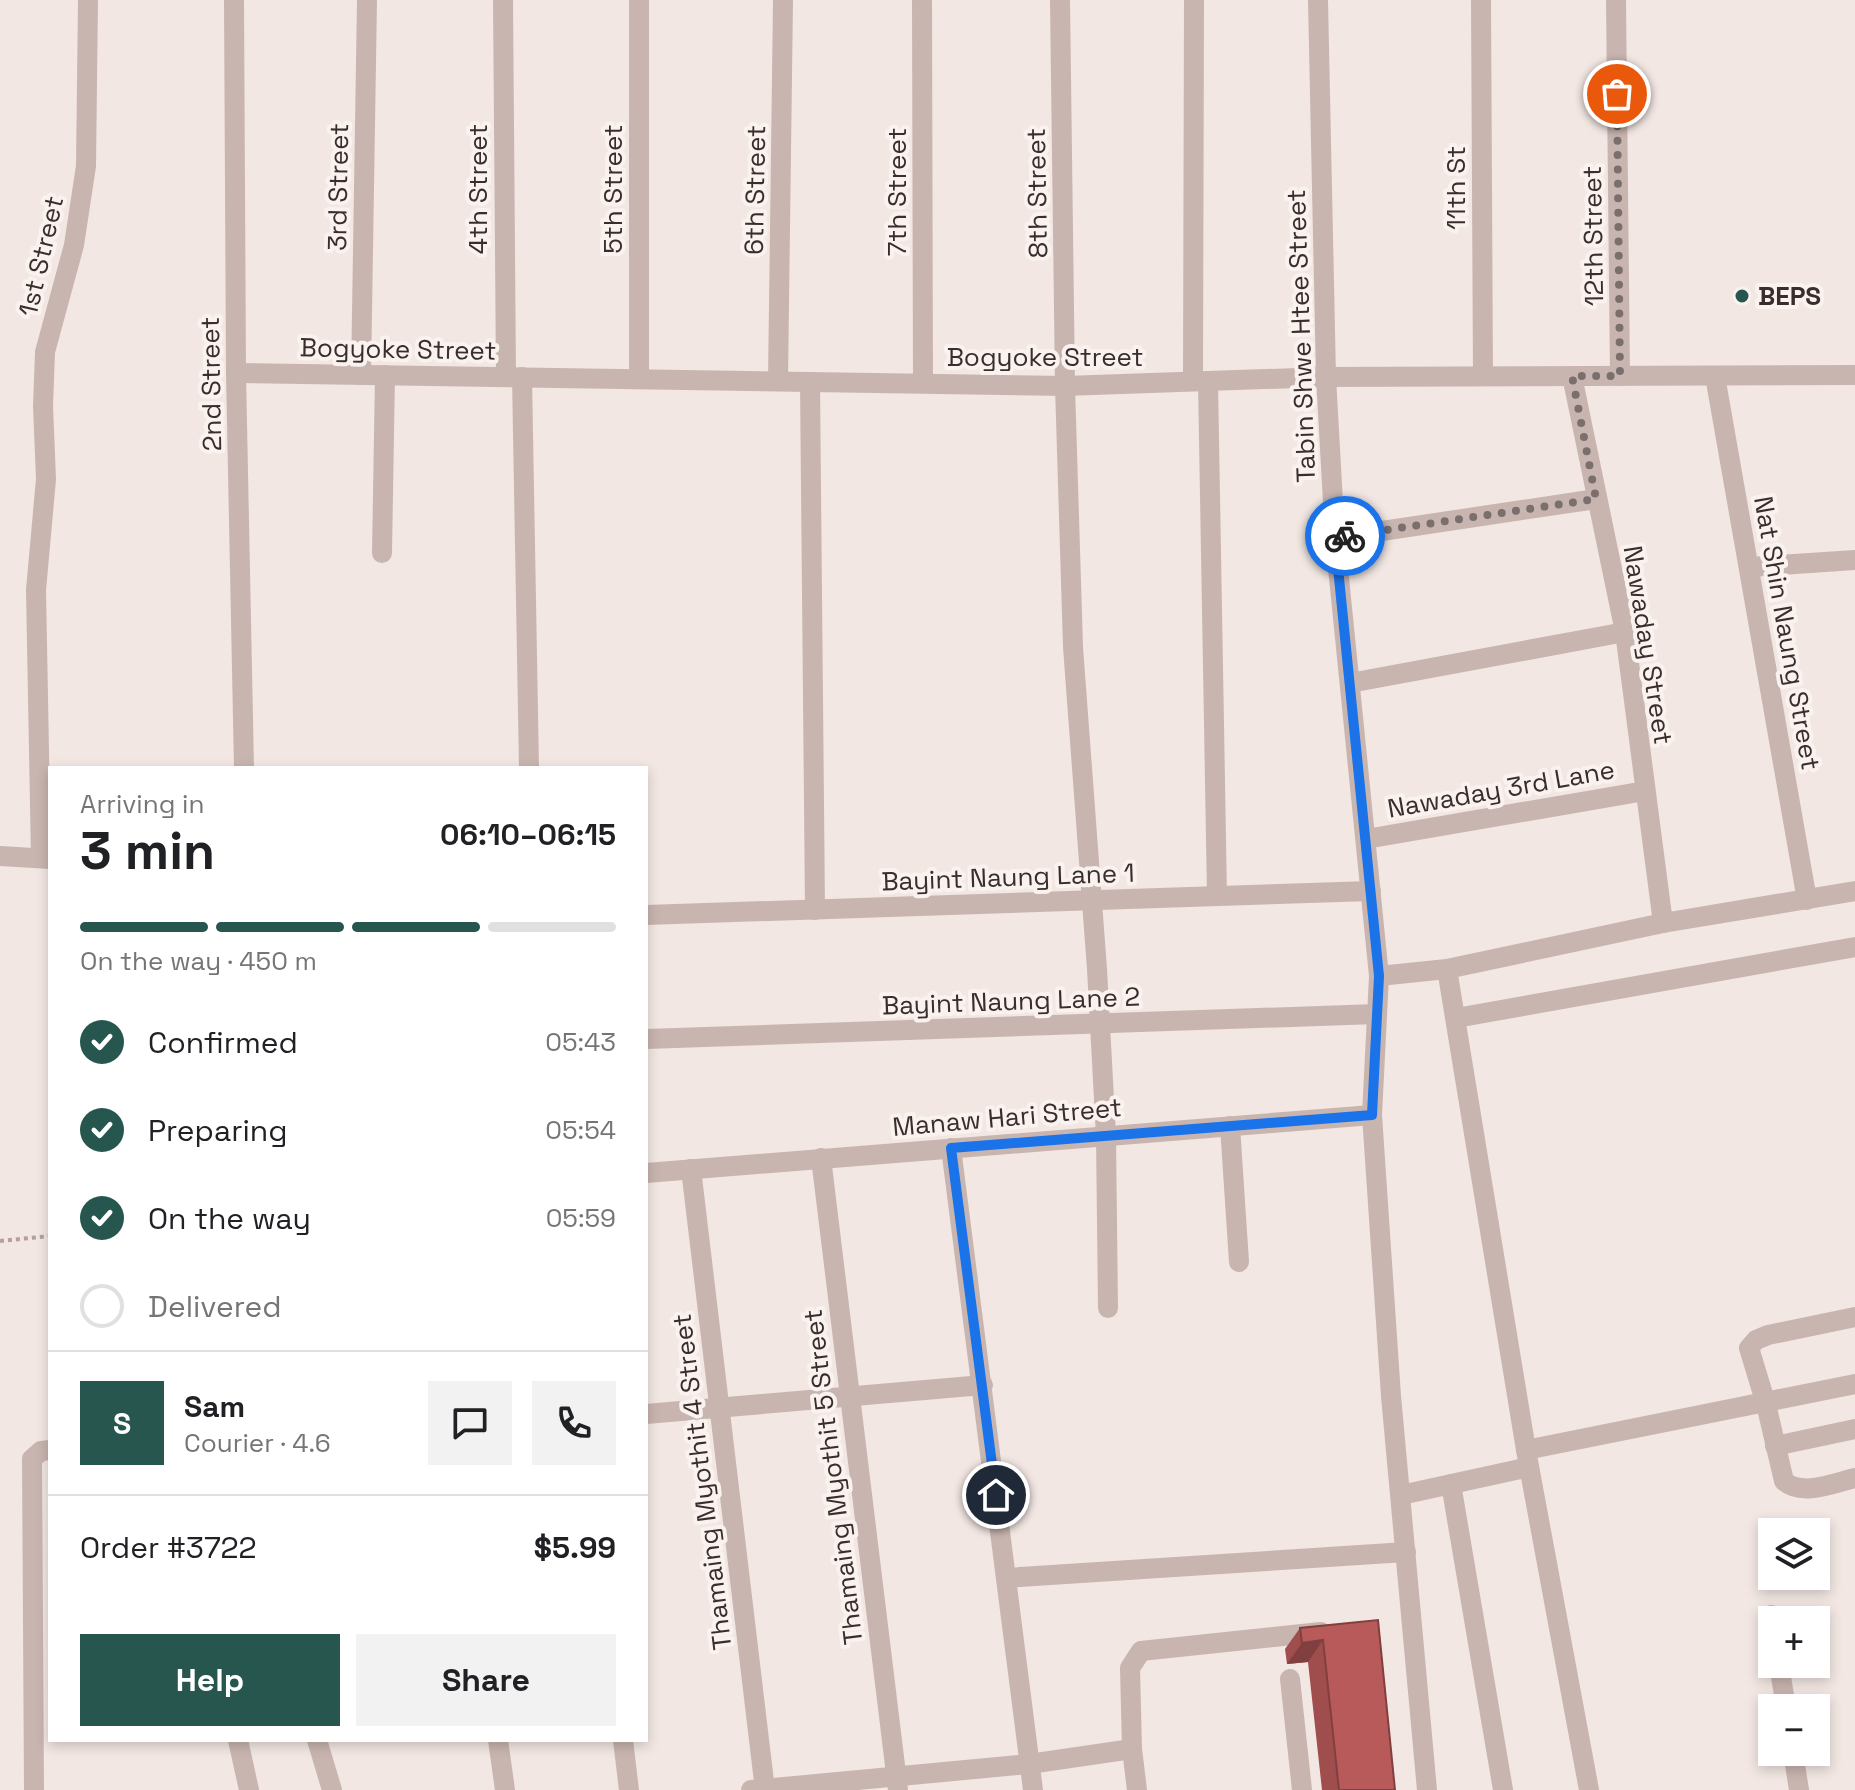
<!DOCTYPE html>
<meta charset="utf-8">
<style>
body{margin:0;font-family:"Space Grotesk",sans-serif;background:#f2f2f2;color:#202124;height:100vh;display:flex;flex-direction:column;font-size:30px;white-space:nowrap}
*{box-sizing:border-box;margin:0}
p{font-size:26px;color:#757577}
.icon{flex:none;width:44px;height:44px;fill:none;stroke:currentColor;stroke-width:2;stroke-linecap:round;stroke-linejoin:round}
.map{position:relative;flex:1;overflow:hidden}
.details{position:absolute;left:48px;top:766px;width:600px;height:976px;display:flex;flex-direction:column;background:#fff;border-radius:0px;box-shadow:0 4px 12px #0003}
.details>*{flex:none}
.controls{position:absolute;left:1758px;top:1518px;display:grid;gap:16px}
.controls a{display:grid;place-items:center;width:72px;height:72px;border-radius:0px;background:#fff;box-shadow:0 4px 12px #0003;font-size:40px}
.pin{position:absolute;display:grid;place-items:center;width:68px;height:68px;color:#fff;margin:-34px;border:4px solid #fff;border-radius:50%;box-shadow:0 2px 8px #0007}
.courier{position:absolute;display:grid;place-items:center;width:80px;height:80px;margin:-40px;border:6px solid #1a73e8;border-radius:50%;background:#fff;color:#222;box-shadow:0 2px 10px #0007}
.headline em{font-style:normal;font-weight:800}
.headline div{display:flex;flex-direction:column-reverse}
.headline{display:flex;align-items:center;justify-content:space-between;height:136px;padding:0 32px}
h1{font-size:52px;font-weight:800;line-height:60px}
.bar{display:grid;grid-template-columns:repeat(4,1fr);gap:12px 8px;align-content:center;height:96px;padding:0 32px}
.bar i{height:10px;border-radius:6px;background:#e0e0e0}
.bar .current{background:#26564d}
.bar p{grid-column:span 4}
.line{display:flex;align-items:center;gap:20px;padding:0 32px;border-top:2px solid #e0e0e0}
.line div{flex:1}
.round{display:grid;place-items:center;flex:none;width:84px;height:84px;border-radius:0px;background:#f2f2f2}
ol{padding:0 32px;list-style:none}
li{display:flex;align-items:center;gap:24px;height:88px}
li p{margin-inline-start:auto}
li .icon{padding:8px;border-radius:50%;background:#26564d;color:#fff;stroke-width:4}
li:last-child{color:#757577}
li i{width:44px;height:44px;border:4px solid #e0e0e0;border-radius:50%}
.cta{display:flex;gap:16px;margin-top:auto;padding:16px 32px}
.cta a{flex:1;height:92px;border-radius:0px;background:#26564d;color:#fff;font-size:32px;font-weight:800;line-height:92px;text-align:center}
.cta a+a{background:#f2f2f2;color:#202124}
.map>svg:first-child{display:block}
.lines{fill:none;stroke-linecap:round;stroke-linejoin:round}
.path{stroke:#b59f9a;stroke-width:4;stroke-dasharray:4 4;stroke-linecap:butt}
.minor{stroke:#c9b5b0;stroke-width:20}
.wall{fill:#9f4d4d}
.shaded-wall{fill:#823f3f}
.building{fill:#b95a5a;stroke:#823f3f;stroke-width:2}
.done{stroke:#7a6f6d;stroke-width:8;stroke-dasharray:0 14.4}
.route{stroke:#1a73e8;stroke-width:10}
.poi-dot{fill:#26564d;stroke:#f9f2ef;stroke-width:3}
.labels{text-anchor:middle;stroke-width:8;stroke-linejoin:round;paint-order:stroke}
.street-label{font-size:26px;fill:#392e2d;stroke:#f9f2ef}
.poi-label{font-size:26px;font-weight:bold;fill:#392e2d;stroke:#f9f2ef;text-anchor:start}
</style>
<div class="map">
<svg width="1855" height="1790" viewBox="0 0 1855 1790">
<rect width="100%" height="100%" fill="#f2e7e3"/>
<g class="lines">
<path class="path" d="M 0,1241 L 50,1236"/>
<g class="minor">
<path d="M 234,0 L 236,373 L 244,768"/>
<path d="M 503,0 L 506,377"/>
<path d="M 922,0 L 923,383"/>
<path d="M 1060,0 L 1065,386 L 1073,647 L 1097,969 L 1106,1136 L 1108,1308"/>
<path d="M 1318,0 L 1326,377 L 1335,538 L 1379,976 L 1447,969 L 1663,923 L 1855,891"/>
<path d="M 1481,0 L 1483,376"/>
<path d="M 1616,0 L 1620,376"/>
<path d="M 236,373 L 1065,386 L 1326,377 L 1855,375"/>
<path d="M 361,375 L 367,0"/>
<path d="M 1572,376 L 1625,632 L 1663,923"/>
<path d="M 1715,376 L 1807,900"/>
<path d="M 522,377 L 529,768"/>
<path d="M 639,379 L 639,0"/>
<path d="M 778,381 L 783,0"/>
<path d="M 1193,381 L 1194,0"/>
<path d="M 1208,381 L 1217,896"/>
<path d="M 810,382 L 815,910"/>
<path d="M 1335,538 L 1596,499"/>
<path d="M 382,553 L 385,375"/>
<path d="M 1750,567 L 1855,560"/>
<path d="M 1350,683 L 1625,632"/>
<path d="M 1366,839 L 1645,791"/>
<path d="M 0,856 L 50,859"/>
<path d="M 41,858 L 36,590 L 46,479 L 43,406 L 45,352 L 74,245 L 86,166 L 88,0"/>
<path d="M 646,915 L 1371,891"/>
<path d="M 1447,969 L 1526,1450 L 1589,1790"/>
<path d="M 1379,976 L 1372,1115 L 1391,1396 L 1427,1790"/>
<path d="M 1456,1018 L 1855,947"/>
<path d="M 646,1039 L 1377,1014"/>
<path d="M 1230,1126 L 1239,1262"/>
<path d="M 951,1148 L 1033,1790"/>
<path d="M 821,1158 L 898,1790"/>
<path d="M 691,1169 L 765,1790"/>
<path d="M 646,1173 L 1372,1115"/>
<path d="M 1855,1317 L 1768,1335 L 1756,1340 L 1749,1348 L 1766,1404 L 1784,1481 C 1802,1497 1834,1483 1855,1478"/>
<path d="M 646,1414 L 983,1385"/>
<path d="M 1775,1446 L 1855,1429"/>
<path d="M 1526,1450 L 1855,1384"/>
<path d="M 1451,1484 L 1503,1790"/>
<path d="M 1401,1495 L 1529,1467"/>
<path d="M 1006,1578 L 1406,1552"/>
<path d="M 1771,1615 L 1772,1621"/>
<path d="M 1779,1664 L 1786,1708"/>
<path d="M 1290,1679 L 1302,1790"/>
<path d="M 238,1740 L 249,1790"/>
<path d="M 317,1740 L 332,1790"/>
<path d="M 498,1740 L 505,1790"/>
<path d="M 623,1740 L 629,1790"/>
<path d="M 1793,1752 L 1799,1790"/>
<path d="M 34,1790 L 32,1459 L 41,1451 L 50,1450"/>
<path d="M 751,1790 L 1029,1764 L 1132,1749"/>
<path d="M 1137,1790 L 1132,1749 L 1130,1668 L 1141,1651 L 1321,1632"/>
</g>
</g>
<path class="wall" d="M 1378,1620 L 1395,1790 L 1322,1790 L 1308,1662 L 1287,1664 L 1285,1649 L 1300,1628 Z"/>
<path class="shaded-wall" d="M 1323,1640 L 1308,1662 L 1287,1664 L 1302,1643 Z"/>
<path class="building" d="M 1378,1620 L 1395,1790 L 1339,1790 L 1323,1640 L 1302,1643 L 1300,1628 Z"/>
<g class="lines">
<path class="done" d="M 1345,536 L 1596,499 L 1572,376 L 1620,376 L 1617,94"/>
<path class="route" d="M 996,1495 L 951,1148 L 1372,1115 L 1379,976 L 1335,538 L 1345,536"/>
</g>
<circle class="poi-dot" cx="1742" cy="296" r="8"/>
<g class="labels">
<g class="street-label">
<text transform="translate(338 187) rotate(-89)" y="9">3rd Street</text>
<text transform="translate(1456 188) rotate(-90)" y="9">11th St</text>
<text transform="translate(478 189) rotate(-90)" y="9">4th Street</text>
<text transform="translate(613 189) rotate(-90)" y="9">5th Street</text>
<text transform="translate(755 190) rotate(-89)" y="9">6th Street</text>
<text transform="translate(897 192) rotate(-90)" y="9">7th Street</text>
<text transform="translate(1037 193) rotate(-91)" y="9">8th Street</text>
<text transform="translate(1593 236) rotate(-91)" y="9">12th Street</text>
<text transform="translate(41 256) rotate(-77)" y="9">1st Street</text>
<text transform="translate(1301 336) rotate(-92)" y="9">Tabin Shwe Htee Street</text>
<text transform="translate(398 349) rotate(1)" y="9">Bogyoke Street</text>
<text x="1045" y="366">Bogyoke Street</text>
<text transform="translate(211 384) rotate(-91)" y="9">2nd Street</text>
<text transform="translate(1787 633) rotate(80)" y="9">Nat Shin Naung Street</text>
<text transform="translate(1648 645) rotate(81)" y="9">Nawaday Street</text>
<text transform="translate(1501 789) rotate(-10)" y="9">Nawaday 3rd Lane</text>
<text transform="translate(1008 877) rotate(-2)" y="9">Bayint Naung Lane 1</text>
<text transform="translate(1011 1001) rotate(-2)" y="9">Bayint Naung Lane 2</text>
<text transform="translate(1007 1117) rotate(-5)" y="9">Manaw Hari Street</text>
<text transform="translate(833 1477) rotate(-97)" y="9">Thamaing Myothit 5 Street</text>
<text transform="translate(702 1482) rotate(-97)" y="9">Thamaing Myothit 4 Street</text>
</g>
<g class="poi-label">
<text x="1758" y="305">BEPS</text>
</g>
</g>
</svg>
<div class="controls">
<a><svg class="icon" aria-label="layers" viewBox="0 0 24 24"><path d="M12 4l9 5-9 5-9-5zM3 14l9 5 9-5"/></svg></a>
<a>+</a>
<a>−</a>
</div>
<div class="pin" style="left:1617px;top:94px;background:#ea580c"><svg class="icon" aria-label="bag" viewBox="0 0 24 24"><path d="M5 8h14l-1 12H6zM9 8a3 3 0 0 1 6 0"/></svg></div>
<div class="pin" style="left:996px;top:1495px;background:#1f2937"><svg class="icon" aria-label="home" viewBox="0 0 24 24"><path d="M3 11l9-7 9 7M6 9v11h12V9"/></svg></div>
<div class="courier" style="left:1345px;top:536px"><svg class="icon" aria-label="bike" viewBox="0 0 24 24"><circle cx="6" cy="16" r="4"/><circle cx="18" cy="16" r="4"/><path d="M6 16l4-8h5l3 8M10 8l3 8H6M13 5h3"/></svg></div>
<section class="details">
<div class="headline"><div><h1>3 min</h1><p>Arriving in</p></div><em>06:10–06:15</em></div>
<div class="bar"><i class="current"></i><i class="current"></i><i class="current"></i><i></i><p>On the way · 450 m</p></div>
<ol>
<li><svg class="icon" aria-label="check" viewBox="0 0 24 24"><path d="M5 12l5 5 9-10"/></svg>Confirmed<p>05:43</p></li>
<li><svg class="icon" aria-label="check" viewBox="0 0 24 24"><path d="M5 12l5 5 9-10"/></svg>Preparing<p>05:54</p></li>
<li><svg class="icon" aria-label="check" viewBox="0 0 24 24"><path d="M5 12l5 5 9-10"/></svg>On the way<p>05:59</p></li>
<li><i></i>Delivered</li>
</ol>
<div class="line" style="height:144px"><b class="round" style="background:#26564d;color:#fff">S</b><div><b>Sam</b><p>Courier · 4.6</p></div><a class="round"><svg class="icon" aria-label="chat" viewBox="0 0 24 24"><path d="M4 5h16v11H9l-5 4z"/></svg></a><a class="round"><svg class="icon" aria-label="phone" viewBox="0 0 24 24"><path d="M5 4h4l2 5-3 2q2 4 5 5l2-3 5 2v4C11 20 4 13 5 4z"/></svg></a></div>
<div class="line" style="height:104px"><div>Order #3722</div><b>$5.99</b></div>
<div class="cta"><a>Help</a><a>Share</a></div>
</section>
</div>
